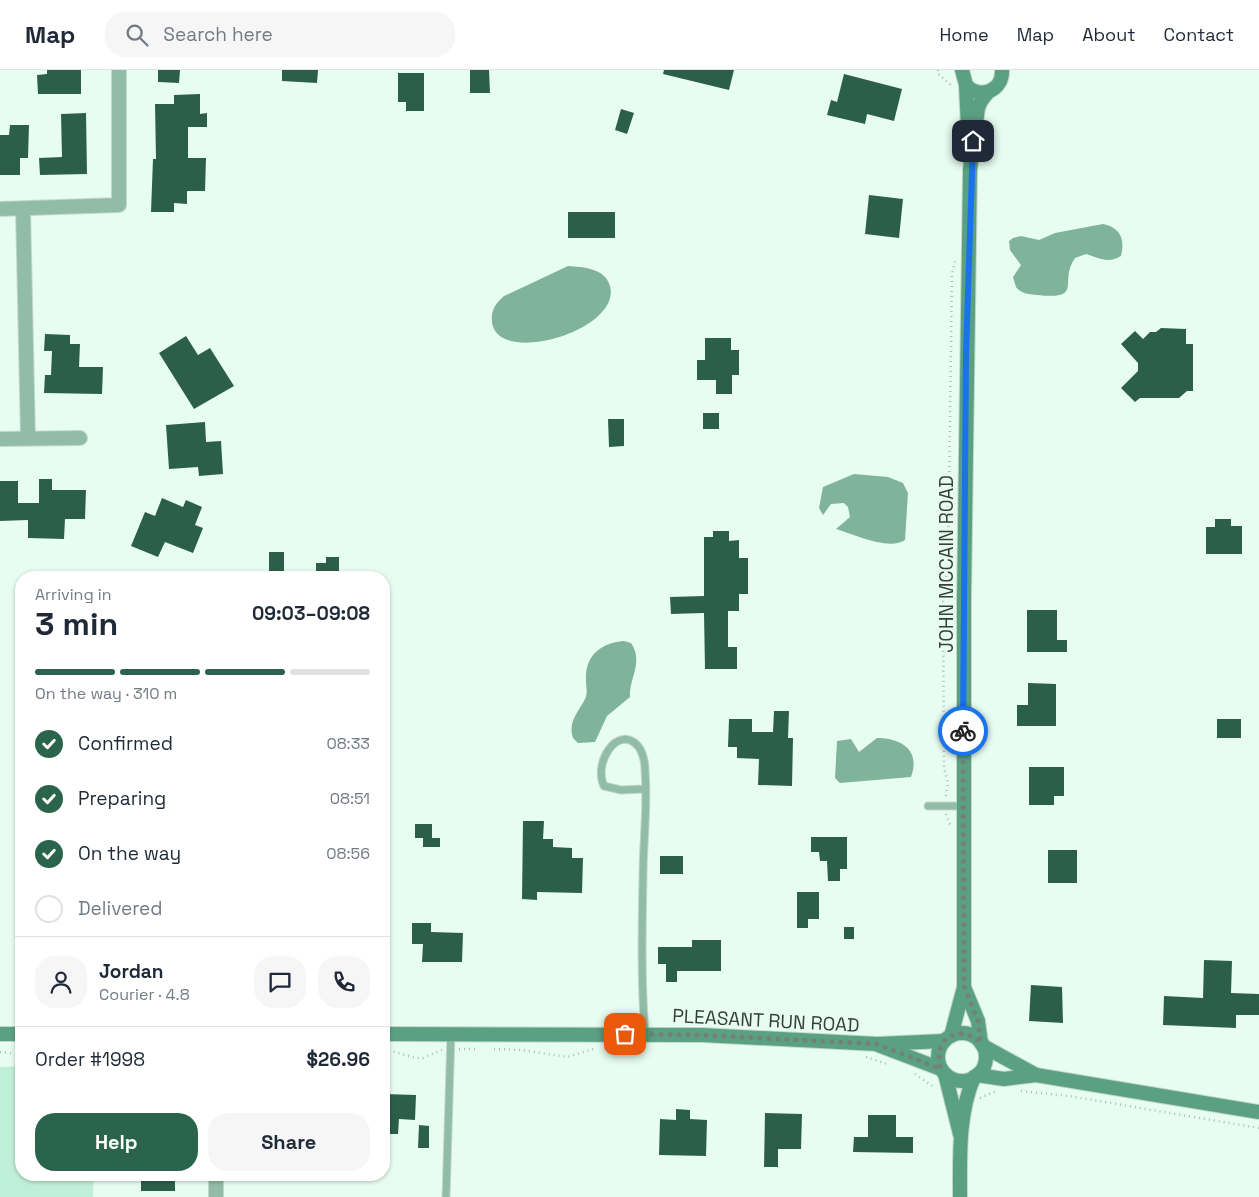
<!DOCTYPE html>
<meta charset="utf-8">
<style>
body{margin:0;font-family:"Space Grotesk",sans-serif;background:#f6f6f7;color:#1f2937;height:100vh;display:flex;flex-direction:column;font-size:19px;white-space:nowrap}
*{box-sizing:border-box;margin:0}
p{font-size:16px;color:#747a83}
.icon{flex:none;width:28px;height:28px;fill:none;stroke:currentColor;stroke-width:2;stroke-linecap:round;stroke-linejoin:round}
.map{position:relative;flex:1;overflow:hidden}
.side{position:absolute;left:15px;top:501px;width:375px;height:610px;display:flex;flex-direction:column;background:#fff;border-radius:20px;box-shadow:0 1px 4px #0004}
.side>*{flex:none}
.pin{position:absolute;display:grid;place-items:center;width:42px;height:42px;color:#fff;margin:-21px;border-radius:10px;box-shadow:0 2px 8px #0006}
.courier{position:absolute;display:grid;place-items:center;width:50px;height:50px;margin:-25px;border:4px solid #1a73e8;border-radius:50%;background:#fff;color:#222;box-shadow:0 1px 6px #0007}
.summary em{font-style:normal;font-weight:700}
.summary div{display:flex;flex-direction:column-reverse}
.summary{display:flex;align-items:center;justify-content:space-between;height:85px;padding:0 20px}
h1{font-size:32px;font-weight:700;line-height:38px}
.bar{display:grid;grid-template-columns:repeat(4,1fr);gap:8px 5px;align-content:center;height:60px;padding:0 20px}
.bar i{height:6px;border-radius:4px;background:#e0e1e3}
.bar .selected{background:#2b644c}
.bar p{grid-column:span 4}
.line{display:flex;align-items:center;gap:12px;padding:0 20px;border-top:1px solid #e0e1e3}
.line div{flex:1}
.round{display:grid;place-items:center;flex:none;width:52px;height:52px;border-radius:20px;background:#f6f6f7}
ol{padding:0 20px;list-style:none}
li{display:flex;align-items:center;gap:15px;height:55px}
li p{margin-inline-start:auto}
li .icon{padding:5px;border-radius:50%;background:#2b644c;color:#fff;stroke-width:4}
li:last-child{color:#747a83}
li i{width:28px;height:28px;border:2px solid #e0e1e3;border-radius:50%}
.primary-button{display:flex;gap:10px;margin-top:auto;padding:10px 20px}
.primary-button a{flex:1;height:58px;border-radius:20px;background:#2b644c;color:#fff;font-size:20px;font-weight:700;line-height:58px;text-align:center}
.primary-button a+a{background:#f6f6f7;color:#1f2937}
header{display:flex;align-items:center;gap:30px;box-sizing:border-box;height:70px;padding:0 25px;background:#fff;border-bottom:1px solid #e0e1e3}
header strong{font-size:24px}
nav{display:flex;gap:28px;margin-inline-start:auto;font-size:18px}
.search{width:350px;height:45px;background:#f6f6f7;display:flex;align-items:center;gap:12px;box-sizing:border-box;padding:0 18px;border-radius:20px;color:#747a83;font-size:19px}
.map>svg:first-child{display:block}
.green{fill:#c0efd8}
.water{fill:#7fb39a}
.building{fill:#2c5f49}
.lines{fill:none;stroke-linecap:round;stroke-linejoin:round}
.service-casing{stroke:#c4d7cd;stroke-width:9}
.minor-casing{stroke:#c4d7cd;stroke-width:16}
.secondary-casing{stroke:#c4d7cd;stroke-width:16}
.path{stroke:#abbcb3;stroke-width:2.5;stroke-dasharray:1 4;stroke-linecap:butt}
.service{stroke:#91bda8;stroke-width:7}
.minor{stroke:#91bda8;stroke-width:14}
.secondary{stroke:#5aa182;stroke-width:14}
.done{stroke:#74817a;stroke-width:5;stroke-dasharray:0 9}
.route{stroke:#1a73e8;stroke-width:6}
.labels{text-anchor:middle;stroke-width:5;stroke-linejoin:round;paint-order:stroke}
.street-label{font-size:19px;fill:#363e3a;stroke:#e8fdf2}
</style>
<header>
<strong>Map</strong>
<div class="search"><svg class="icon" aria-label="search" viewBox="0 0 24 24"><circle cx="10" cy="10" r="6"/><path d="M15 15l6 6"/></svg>Search here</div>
<nav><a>Home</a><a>Map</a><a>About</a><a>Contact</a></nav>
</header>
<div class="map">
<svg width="1259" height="1127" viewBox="0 0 1259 1127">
<rect width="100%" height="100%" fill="#e8fdf2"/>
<path class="green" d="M 21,996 L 21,1105 L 94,1105 L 93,1127 L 0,1127 L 0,997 Z"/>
<g class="water">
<path d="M 1103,154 C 1121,158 1125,169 1121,186 C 1108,194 1099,188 1086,184 L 1075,188 C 1058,212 1085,230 1037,225 C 1029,224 1021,224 1016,217 L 1013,207 L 1021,195 L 1010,180 L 1009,171 L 1013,168 L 1021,166 L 1039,170 L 1055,163 Z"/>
<path d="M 568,196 C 583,197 605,198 610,216 C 622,261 497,297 492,252 C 491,240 495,234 504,226 Z"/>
<path d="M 854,404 L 888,407 L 903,413 L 908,423 L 905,470 C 889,481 853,464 836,459 L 850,447 L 848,437 L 844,433 L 831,434 L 823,445 L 819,438 L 823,417 Z"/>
<path d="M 624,571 L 631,573 C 644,592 629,608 630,627 L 607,646 L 595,672 L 578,673 L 573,668 C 568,651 578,643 585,629 C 588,624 586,617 586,610 C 585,586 600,573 624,571 Z"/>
<path d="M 877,668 C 901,668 921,680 911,707 L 840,713 L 835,708 L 837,671 L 851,669 L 859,682 Z"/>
</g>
<g class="building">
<path d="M 47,0 L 81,0 L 81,24 L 38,24 L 37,5 L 47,4 Z"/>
<path d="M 158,0 L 180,0 L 179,13 L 158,12 Z"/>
<path d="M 282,0 L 318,0 L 317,13 L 282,11 Z"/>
<path d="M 470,0 L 489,0 L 490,23 L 470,23 Z"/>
<path d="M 664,0 L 734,0 L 729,20 L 663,4 Z"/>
<path d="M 398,3 L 424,3 L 424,41 L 406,41 L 406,32 L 398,32 Z"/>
<path d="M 844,4 L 902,19 L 894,51 L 867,44 L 865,54 L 827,45 L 831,30 L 837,32 Z"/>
<path d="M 200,24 L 200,44 L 207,43 L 207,57 L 188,57 L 188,88 L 206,88 L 205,121 L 187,121 L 187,134 L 174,133 L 174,142 L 151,142 L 153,89 L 156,89 L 155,34 L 174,34 L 174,25 Z"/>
<path d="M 621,39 L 634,43 L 627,64 L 615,60 Z"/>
<path d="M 86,43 L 87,104 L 40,105 L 39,88 L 62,87 L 61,44 Z"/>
<path d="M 10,55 L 29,55 L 28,88 L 20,88 L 20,105 L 0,105 L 0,65 L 9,65 Z"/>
<path d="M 869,125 L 903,129 L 899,168 L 865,164 Z"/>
<rect x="568" y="142" width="47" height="26"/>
<path d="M 1161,258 L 1186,259 L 1186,274 L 1193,274 L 1193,321 L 1187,321 L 1179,328 L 1140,328 L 1135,332 L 1121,318 L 1138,301 L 1138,293 L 1121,274 L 1135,261 L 1143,269 L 1150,262 L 1156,262 Z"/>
<path d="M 45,264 L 70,265 L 70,274 L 80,274 L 79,297 L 103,297 L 102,324 L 44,323 L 45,305 L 51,305 L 52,281 L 44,281 Z"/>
<path d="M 186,266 L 198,285 L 210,278 L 234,316 L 194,339 L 159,283 Z"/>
<path d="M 705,268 L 731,268 L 731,280 L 739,280 L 739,305 L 732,305 L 732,324 L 716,324 L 716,310 L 697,310 L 697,290 L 705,290 Z"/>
<rect x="703" y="343" width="16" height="16"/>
<path d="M 608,349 L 624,349 L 624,376 L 609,377 Z"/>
<path d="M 205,352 L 206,372 L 221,371 L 223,404 L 199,406 L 198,397 L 169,399 L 166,355 Z"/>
<path d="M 39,409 L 52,409 L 52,420 L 86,420 L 85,449 L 65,449 L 64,469 L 28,468 L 28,450 L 0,451 L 0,411 L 18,411 L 18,433 L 39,433 Z"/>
<path d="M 162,428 L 183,437 L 186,430 L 202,437 L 195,455 L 203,458 L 193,483 L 165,472 L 158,487 L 131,476 L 145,442 L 155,446 Z"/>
<path d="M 1215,449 L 1231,449 L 1231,456 L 1242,456 L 1242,484 L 1206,484 L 1206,457 L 1215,457 Z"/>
<path d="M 713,461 L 729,461 L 729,471 L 739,470 L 739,488 L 748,488 L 748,524 L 739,524 L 739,541 L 728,541 L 728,577 L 737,577 L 737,599 L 705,599 L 704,543 L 671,544 L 670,527 L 704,526 L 704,467 L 713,467 Z"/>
<rect x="269" y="482" width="15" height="24"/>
<path d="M 326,487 L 339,487 L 339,508 L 316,508 L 316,493 L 326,493 Z"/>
<path d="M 1027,540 L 1057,540 L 1057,570 L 1067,570 L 1067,582 L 1027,582 Z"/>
<path d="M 1028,613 L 1056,614 L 1056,656 L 1017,656 L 1017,635 L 1028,635 Z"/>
<path d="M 774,641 L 789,641 L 788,668 L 793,668 L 792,716 L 758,715 L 759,689 L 737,688 L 737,677 L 728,677 L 729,649 L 752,649 L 752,662 L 773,662 Z"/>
<rect x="1217" y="649" width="24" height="19"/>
<path d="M 1029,697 L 1064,697 L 1064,726 L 1054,726 L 1054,735 L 1029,735 Z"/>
<path d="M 523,751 L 544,751 L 543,769 L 553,769 L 553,777 L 572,778 L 572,788 L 583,788 L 582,823 L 537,822 L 537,830 L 522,829 Z"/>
<path d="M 415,754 L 432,754 L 432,768 L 440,768 L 440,777 L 423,777 L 423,768 L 415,768 Z"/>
<path d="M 811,767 L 847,767 L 847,799 L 840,799 L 840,811 L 828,811 L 827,791 L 820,791 L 819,782 L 811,782 Z"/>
<rect x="1048" y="780" width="29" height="33"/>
<rect x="660" y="786" width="23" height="18"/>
<path d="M 797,822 L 819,822 L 819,849 L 808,849 L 808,858 L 797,858 Z"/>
<path d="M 412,853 L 431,853 L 431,862 L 463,863 L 462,892 L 422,892 L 423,874 L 412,874 Z"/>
<rect x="844" y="857" width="10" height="12"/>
<path d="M 692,870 L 721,870 L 721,901 L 677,901 L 677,912 L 666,912 L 666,894 L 658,894 L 658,877 L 692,877 Z"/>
<path d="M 1204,890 L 1232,891 L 1231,923 L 1259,924 L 1259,945 L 1236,945 L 1236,958 L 1163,955 L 1164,926 L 1203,928 Z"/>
<path d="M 1031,915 L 1062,917 L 1063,953 L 1029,951 Z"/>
<path d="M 384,1024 L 416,1025 L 415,1050 L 399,1049 L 398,1064 L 388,1064 L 389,1053 L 384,1053 Z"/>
<path d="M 676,1039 L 690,1040 L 690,1049 L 707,1050 L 706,1086 L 659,1085 L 660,1049 L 676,1050 Z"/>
<path d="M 765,1043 L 802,1044 L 801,1079 L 778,1079 L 778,1097 L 764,1097 Z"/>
<path d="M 868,1045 L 896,1045 L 896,1067 L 913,1067 L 913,1083 L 853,1082 L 854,1067 L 868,1067 Z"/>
<path d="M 419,1055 L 429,1056 L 429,1078 L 418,1078 Z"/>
<path d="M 141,1105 L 170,1105 L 170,1107 L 175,1107 L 175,1121 L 141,1121 Z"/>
</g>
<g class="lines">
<g class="service-casing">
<g id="service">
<path d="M 928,736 L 963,736"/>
<path d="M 645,964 C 641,912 642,859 643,807 C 643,772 648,736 645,700 C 645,693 643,681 637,675 C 617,655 593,693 604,716 L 621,720 L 645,719"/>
<path d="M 446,1127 L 451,963"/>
</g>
</g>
<g class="minor-casing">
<g id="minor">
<path d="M 0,139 L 119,135 L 119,0"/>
<path d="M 23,139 L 28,368"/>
<path d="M 0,369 L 80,368"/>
<path d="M 216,1127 L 216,1105"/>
</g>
</g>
<g class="secondary-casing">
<g id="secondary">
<path d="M 962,0 L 966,15 C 980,30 1003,21 1002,0"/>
<path d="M 966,15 L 968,58 L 972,70"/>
<path d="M 964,917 L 978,951 L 981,973"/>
<circle cx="962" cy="987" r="24"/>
<path d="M 0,964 L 21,964"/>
<path d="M 384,964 L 702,965 L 877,974 L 944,971"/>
<path d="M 951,966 L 964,917 L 964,527 L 970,100 L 978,38 L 981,31 L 988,22"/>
<path d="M 878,975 L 941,999"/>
<path d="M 983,976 L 1036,1005 L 1259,1042"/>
<path d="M 945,1004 L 960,1064"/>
<path d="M 977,1005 L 1004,1009 L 1036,1005"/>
<path d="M 960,1127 C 960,1087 958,1044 974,1007"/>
</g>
</g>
<g class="path">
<path d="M 938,0 L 937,3 L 952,16"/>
<path d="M 946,726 L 948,713 L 944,698 L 943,527 L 948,495 L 952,204 L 955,191"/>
<path d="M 946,744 L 950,755"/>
<path d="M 384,979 L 416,988 L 423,988 L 442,980"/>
<path d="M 459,979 L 479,979"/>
<path d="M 494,979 L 522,980 L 567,987 L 594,979"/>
<path d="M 0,982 L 21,984"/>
<path d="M 866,987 L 887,994"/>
<path d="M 915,1004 L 935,1018"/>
<path d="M 1021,1021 L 1069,1026 L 1259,1058"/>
<path d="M 980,1028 L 996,1021"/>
</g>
<use href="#service" class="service"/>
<use href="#minor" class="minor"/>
<use href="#secondary" class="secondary"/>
</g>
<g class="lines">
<path class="done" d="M 625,964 L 702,965 L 877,974 L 941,999 C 938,988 938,976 947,968 C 960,961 971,963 981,973 L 978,951 L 964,916 L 963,661"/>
<path class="route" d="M 963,661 L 966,284 L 973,71"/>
</g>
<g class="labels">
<g class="street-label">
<text transform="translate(946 494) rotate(-90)" y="7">JOHN MCCAIN ROAD</text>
<text transform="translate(766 950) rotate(3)" y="7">PLEASANT RUN ROAD</text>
</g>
</g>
</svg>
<div class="pin" style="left:625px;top:964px;background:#ea580c"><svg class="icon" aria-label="bag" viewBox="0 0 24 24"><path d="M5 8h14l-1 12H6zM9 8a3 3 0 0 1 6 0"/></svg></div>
<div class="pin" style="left:973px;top:71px;background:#1f2937"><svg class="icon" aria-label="home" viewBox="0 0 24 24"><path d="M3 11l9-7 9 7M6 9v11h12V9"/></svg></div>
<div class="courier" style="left:963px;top:661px"><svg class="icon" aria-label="bike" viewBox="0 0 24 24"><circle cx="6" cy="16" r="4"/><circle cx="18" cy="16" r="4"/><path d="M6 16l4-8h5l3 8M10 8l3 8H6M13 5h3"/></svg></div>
<section class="side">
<div class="summary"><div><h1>3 min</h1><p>Arriving in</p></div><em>09:03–09:08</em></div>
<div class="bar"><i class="selected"></i><i class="selected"></i><i class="selected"></i><i></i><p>On the way · 310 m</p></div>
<ol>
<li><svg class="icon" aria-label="check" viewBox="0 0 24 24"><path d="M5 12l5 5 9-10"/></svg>Confirmed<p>08:33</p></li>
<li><svg class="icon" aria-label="check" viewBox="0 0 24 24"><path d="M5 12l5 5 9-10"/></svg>Preparing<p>08:51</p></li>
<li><svg class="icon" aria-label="check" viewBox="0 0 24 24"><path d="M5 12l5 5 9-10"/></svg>On the way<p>08:56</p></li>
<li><i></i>Delivered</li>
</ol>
<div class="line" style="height:90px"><a class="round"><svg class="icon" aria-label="person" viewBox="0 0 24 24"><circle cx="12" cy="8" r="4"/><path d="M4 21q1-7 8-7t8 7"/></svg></a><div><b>Jordan</b><p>Courier · 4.8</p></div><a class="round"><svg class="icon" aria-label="chat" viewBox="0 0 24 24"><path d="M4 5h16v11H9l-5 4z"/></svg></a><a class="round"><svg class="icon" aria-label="phone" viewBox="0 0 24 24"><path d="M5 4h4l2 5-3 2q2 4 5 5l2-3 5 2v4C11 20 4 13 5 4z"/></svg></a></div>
<div class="line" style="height:65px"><div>Order #1998</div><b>$26.96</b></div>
<div class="primary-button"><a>Help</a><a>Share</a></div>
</section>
</div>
